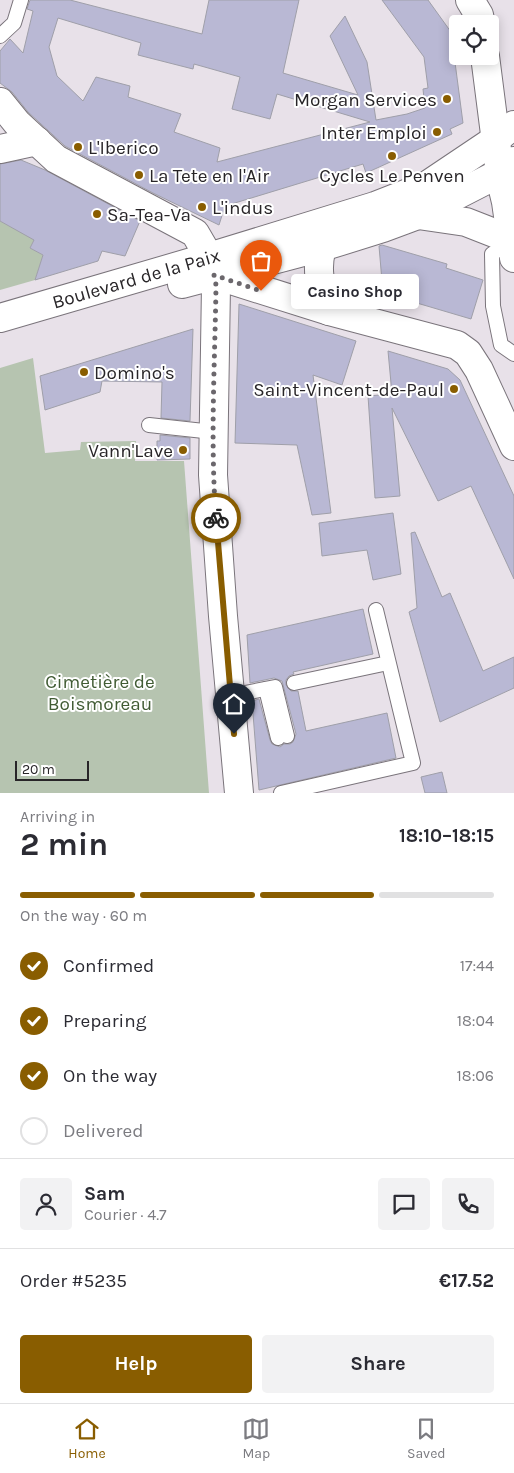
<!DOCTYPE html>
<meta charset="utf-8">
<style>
body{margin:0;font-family:Karla,sans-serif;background:#f2f2f3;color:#2b2b33;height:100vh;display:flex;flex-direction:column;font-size:19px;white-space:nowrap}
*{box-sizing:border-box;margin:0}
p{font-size:16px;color:#7c7c81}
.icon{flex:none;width:28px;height:28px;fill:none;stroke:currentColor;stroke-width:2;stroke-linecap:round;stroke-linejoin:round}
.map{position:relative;height:793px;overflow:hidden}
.side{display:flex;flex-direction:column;background:#fff;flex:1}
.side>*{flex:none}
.tools{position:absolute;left:449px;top:15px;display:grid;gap:10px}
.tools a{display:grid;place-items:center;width:50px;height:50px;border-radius:5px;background:#fff;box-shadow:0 2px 12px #0003;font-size:25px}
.scale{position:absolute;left:15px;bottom:12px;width:74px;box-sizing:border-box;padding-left:5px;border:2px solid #282528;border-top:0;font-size:14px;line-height:18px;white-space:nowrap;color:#282528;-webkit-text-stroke:4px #fff;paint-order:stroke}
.pin{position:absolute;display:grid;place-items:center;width:42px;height:42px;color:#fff;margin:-51px -21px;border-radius:50% 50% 50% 0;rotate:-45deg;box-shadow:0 0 5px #0007}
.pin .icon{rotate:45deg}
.courier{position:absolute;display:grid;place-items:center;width:50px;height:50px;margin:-25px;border:4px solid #895d00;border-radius:50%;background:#fff;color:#222;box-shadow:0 1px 6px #0007}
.bubble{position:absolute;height:35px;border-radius:5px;background:#fff;box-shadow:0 2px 12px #0003;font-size:16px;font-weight:700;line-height:35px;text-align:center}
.summary em{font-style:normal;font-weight:700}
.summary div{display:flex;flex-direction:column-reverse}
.summary{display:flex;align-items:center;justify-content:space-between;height:85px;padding:0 20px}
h1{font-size:32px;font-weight:700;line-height:38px}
.bar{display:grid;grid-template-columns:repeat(4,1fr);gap:8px 5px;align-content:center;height:60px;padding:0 20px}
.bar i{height:6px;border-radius:4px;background:#e1e1e2}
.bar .on{background:#895d00}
.bar p{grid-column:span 4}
.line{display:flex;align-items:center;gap:12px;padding:0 20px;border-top:1px solid #e1e1e2}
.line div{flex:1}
.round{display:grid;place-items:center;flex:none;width:52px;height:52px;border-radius:5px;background:#f2f2f3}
ol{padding:0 20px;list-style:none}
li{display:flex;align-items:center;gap:15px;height:55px}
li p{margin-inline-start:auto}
li .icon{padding:5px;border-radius:50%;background:#895d00;color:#fff;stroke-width:4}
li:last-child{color:#7c7c81}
li i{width:28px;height:28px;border:2px solid #e1e1e2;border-radius:50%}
.action{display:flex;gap:10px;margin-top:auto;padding:10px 20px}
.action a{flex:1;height:58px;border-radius:5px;background:#895d00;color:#fff;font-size:20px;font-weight:700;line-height:58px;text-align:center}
.action a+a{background:#f2f2f3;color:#2b2b33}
.menu{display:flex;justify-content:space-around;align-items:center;height:70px;border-top:1px solid #e1e1e2;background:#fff;font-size:14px;color:#7c7c81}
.menu a{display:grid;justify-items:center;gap:2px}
.menu .on{color:#895d00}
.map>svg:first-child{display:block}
.green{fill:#b6c4b0}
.building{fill:#b9b8d4;stroke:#9f9fa9;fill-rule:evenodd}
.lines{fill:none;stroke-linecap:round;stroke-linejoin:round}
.lane-casing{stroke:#7a747b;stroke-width:16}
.street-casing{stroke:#7a747b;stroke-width:30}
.secondary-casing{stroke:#7a747b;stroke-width:30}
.lane{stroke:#fff;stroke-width:14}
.street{stroke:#fff;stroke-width:28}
.secondary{stroke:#fff;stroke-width:28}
.done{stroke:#6b676c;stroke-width:5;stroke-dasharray:0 9}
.route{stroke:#895d00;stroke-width:6}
.poi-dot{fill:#895d00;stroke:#fff;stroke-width:2}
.labels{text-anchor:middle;stroke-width:4;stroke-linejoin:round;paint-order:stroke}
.poi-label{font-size:19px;fill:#282528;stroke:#fff;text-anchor:start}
.street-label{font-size:19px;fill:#282528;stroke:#fff}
.park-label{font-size:19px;fill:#415c34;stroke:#fff}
</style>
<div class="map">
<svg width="514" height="793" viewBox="0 0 514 793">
<rect width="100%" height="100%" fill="#e8e1e9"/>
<g class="green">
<path d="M 20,215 L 41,227 L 30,248 L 43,255 L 35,280 L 0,290 L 0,221 L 13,228 Z"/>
<path d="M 33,358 L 45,453 L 80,450 L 81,442 L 136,441 L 135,461 L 184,461 L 209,793 L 0,793 L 0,368 Z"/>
</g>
<g class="building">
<path d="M 30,0 L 70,0 L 202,34 L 209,0 L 299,0 L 283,73 L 358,95 L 330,36 L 345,16 L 367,62 L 376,120 L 407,114 L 425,108 L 423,89 L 428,88 L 424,57 L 382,0 L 428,0 L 451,32 L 463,123 L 450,129 L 452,134 L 366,173 L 363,164 L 225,206 L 219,225 L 153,193 L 65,146 L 28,112 L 12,92 L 0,83 L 0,51 L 10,39 L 23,53 L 33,11 L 27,9 ZM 58,18 L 141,43 L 138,55 L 193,69 L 194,64 L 240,77 L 232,109 L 270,119 L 277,94 L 370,122 L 217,162 L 220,148 L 174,132 L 181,114 L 128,97 L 130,86 L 96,77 L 83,101 L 57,76 L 49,47 Z"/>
<path d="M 21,160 L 45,170 L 140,221 L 125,256 L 102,251 L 98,261 L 35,280 L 43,255 L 30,248 L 34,240 L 0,221 L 0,164 Z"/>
<path d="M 382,245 L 447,264 L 446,268 L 483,280 L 471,319 L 383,293 L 379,246 Z"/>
<path d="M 239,304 L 356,341 L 342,385 L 313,375 L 331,513 L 312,515 L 297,445 L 235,443 Z"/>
<path d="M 193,329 L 190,421 L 161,418 L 162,382 L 102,381 L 100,392 L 45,410 L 40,376 Z"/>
<path d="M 388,351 L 448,369 L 460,380 L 514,496 L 514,579 L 471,486 L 438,501 L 392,408 L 400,496 L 375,498 L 368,396 L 392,394 Z"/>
<path d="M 160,435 L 190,438 L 190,459 L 157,460 L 157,441 L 160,441 Z"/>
<path d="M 393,513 L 401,574 L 373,580 L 367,550 L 322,556 L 319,523 Z"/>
<path d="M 415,532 L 442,597 L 450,593 L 483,671 L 514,657 L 514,688 L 440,722 L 409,612 L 417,608 L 411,533 Z"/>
<path d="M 363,609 L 373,654 L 293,672 L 294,674 L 289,676 L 286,680 L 286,685 L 291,691 L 298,691 L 306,731 L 387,713 L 396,758 L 259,790 L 252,701 L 259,699 L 270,740 L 272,744 L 280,747 L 284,744 L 290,744 L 293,742 L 296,734 L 282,681 L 274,678 L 250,683 L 247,635 Z"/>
<path d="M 442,772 L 447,793 L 425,793 L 421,777 Z"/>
</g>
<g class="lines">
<g class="lane-casing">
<g id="lane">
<path d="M 0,36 L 14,23 L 21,0"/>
<path d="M 512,240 L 492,254 L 493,306 L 501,345 L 514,354"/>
<path d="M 149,425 L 213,432"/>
<path d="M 294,683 L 388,663"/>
<path d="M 266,689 L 278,738"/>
<path d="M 230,696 L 275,687 L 287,736"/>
<path d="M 281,793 L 413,763 L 376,610"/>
</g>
</g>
<g class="street-casing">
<g id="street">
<path d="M 470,0 L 479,15 L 481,24"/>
<path d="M 485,56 L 501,181 L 506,202 L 514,258"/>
<path d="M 0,102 L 17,123 L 56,159 L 195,233 L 209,257 L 216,285 L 213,475 L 223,616 L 239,793"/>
<path d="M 0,149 L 37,141"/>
<path d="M 418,215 L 466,222 L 512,240"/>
<path d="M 322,247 C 315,272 321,286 329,311"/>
<path d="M 215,275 L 329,311 L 457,345 L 468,353 L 479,370 L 514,446"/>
</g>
</g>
<g class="secondary-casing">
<g id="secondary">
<path d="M 182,284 L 322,247 L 383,228 L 418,215 L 500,173 L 514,161"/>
<path d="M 0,318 L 209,257 L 375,206 L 426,186 L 496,139 L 514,125"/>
</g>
</g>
<use href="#lane" class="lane"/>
<use href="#street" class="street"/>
<use href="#secondary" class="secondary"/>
</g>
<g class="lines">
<path class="done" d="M 216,518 C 210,440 215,362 216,285 L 214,275 L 261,291"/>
<path class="route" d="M 216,518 L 234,734"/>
</g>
<g class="poi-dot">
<circle cx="447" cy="99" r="5"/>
<circle cx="437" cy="132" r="5"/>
<circle cx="78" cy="147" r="5"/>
<circle cx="392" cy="156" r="5"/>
<circle cx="139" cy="175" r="5"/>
<circle cx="202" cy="207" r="5"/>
<circle cx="97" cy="214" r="5"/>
<circle cx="84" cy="372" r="5"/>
<circle cx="454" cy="389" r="5"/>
<circle cx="183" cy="450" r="5"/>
</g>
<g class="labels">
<g class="poi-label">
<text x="437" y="106" text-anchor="end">Morgan Services</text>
<text x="427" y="139" text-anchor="end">Inter Emploi</text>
<text x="88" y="154">L'Iberico</text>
<text x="149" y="182">La Tete en l'Air</text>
<text x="392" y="182" text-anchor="middle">Cycles Le Penven</text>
<text x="212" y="214">L'indus</text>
<text x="107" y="221">Sa-Tea-Va</text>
<text x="94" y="379">Domino's</text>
<text x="444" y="396" text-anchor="end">Saint-Vincent-de-Paul</text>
<text x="173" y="457" text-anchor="end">Vann'Lave</text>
</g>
<g class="street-label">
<text transform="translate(136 278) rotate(-16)" y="7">Boulevard de la Paix</text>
</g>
<g class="park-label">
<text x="100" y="688">Cimetière de<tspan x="100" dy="22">Boismoreau</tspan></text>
</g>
</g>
</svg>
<div class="tools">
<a><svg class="icon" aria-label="locate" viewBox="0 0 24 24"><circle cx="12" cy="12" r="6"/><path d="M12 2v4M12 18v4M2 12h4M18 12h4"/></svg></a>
</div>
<div class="scale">20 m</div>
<div class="pin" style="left:261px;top:291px;background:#ea580c"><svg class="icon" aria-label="bag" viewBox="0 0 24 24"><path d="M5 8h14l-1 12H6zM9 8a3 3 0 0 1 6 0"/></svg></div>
<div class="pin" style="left:234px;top:734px;background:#1f2937"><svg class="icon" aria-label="home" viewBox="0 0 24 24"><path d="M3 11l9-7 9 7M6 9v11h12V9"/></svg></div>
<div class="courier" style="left:216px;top:518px"><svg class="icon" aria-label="bike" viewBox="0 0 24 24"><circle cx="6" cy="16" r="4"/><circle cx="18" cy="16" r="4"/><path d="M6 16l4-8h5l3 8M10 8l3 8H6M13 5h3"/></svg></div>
<div class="bubble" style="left:291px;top:274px;width:128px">Casino Shop</div>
</div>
<section class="side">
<div class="summary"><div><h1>2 min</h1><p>Arriving in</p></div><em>18:10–18:15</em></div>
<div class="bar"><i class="on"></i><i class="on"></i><i class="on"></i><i></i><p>On the way · 60 m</p></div>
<ol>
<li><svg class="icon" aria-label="check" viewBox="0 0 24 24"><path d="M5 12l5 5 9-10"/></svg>Confirmed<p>17:44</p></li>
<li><svg class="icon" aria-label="check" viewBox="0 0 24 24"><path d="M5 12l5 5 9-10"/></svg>Preparing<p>18:04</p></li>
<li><svg class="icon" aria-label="check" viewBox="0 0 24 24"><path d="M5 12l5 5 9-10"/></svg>On the way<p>18:06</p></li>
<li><i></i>Delivered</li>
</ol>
<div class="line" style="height:90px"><a class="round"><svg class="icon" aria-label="person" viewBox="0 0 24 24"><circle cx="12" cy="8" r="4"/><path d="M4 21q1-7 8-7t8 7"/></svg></a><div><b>Sam</b><p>Courier · 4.7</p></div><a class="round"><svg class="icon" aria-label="chat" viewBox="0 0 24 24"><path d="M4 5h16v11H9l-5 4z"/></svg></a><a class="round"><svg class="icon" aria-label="phone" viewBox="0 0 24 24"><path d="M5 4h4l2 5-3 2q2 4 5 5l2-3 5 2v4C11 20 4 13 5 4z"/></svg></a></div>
<div class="line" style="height:65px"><div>Order #5235</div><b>€17.52</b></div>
<div class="action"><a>Help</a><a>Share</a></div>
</section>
<nav class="menu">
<a class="on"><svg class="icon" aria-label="home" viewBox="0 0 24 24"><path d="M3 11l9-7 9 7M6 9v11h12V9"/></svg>Home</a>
<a><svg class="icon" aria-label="map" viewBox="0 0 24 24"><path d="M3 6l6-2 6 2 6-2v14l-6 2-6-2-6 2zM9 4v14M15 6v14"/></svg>Map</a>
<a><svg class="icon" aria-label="saved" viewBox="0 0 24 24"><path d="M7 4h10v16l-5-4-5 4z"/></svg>Saved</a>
</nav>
